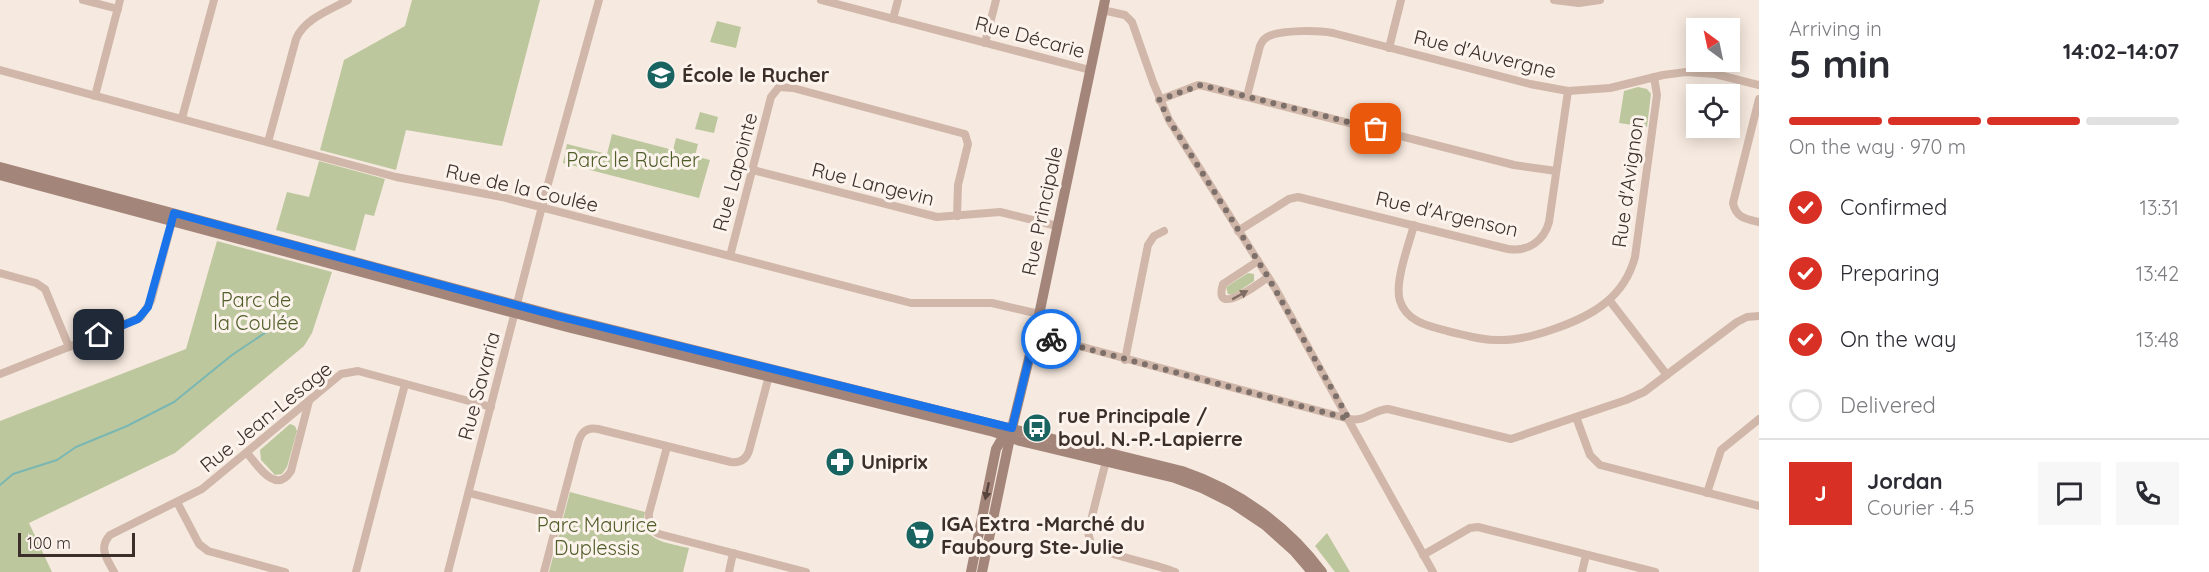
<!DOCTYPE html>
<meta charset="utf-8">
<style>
body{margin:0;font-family:Quicksand,sans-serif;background:#f7f7f7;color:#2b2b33;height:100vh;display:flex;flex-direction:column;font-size:22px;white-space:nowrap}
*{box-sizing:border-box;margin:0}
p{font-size:20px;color:#7c7c81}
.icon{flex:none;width:33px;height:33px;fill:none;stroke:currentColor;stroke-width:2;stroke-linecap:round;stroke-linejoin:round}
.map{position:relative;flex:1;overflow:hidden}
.panel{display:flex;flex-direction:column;background:#fff;width:450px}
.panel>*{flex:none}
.needle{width:39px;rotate:327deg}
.controls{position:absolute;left:1686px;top:18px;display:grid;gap:12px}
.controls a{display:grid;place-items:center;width:54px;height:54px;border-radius:0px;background:#fff;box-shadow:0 3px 15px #0003;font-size:30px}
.scale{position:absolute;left:18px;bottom:15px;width:117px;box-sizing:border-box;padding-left:6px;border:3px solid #3c2e29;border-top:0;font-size:16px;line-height:21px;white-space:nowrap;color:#3c2e29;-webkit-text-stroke:4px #fcf3ed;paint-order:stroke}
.pin{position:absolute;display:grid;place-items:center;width:51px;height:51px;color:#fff;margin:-26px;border-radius:12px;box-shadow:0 3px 9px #0006}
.courier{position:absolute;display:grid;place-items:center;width:60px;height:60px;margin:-30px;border:4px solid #1a73e8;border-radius:50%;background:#fff;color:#222;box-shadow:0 2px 8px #0007}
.headline em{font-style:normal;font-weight:700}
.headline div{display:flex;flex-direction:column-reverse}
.headline{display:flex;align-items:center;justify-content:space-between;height:102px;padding:0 30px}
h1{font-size:39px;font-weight:700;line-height:45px}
.bar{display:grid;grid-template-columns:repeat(4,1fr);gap:9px 6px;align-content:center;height:72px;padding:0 30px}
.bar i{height:8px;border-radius:4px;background:#e1e1e2}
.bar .current{background:#d93025}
.bar p{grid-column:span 4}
.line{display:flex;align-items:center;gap:15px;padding:0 30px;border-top:2px solid #e1e1e2}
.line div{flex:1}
.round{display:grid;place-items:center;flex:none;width:63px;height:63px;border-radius:0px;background:#f7f7f7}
ol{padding:0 30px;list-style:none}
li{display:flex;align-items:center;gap:18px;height:66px}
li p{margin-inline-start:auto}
li .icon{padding:6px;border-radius:50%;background:#d93025;color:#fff;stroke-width:4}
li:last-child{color:#7c7c81}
li i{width:33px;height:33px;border:3px solid #e1e1e2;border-radius:50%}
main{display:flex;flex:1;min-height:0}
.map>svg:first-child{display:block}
.green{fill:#bdc79d}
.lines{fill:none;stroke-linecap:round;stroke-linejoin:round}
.stream{stroke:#7ab7b3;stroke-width:2}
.street{stroke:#d0b7a9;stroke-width:8}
.secondary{stroke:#a4857a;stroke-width:10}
.oneway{fill:#7f6c63}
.oneway2{fill:#56443d}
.done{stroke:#7d6f69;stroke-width:6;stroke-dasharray:0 10.8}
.route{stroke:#1a73e8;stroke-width:8}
.labels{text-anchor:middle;stroke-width:6;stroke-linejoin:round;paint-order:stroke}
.street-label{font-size:20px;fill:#3c2e29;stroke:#fcf3ed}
.poi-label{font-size:20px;font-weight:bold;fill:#3c2e29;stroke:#fcf3ed;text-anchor:start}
.park-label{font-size:20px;fill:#505e2a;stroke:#fcf3ed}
</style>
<main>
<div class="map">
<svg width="1759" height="572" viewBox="0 0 1759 572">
<rect width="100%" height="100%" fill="#f6e9df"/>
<g class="green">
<path d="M 412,0 L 540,0 L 502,146 L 406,130 L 396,170 L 320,150 L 344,60 L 405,26 Z"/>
<path d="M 717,21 L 741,27 L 736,48 L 710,42 Z"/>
<path d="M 1638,87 L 1647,89 L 1651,94 L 1647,127 L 1619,123 L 1624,91 Z"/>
<path d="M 700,112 L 718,117 L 714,133 L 695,129 Z"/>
<path d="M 612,134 L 673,150 L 676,138 L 698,144 L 695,156 L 710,160 L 699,198 L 563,163 L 567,144 L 607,154 Z"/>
<path d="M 319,161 L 385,179 L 374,216 L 365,214 L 355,251 L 276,230 L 287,192 L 309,197 Z"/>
<path d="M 217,241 L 332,272 L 312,333 L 304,346 L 175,453 L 29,523 L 52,572 L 0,572 L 0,421 L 186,349 Z"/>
<path d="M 1248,273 L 1254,274 L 1254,281 L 1233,295 L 1228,294 L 1226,287 Z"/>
<path d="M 290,424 L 295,426 L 297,431 L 287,467 L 282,474 L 275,475 L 261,460 L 260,450 Z"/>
<path d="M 570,492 L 645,512 C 638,541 668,543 689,548 L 683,572 L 549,572 Z"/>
<path d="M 1327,533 L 1350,572 L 1335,572 L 1315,546 Z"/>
</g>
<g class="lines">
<path class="stream" d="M 0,485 L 13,474 L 57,460 L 76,447 L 127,426 L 174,402 L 232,355 L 287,318"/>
<g class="street">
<path d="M 83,0 L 118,9"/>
<path d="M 821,0 L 1090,70"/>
<path d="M 1554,0 L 1579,3 L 1600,0"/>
<path d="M 1102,10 L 1125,15 L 1132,22 L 1153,82 L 1169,120 L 1275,288 L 1433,572"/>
<path d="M 893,19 L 898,0"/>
<path d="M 985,43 L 996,0"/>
<path d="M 1389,48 L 1401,0"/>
<path d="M 0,70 L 396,177 L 502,197 L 911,303 L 992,303 L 1039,314"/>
<path d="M 95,96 L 120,0"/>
<path d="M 1247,96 L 1260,46 C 1262,41 1264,38 1269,36 C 1283,30 1318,30 1333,33 L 1530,84 L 1568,91 L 1610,88 L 1663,75 L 1686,72 L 1715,74 L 1759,85"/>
<path d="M 1759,99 L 1733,203 C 1736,218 1746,219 1759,222"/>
<path d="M 1159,100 L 1198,85 L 1204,86 L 1514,165 L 1556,171"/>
<path d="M 182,118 L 214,0"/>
<path d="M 268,142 L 296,39 C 304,19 330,10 348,0"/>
<path d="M 753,170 L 937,217 L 1000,212 L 1057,226"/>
<path d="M 1414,225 C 1409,244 1394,283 1400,301 C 1407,322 1428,326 1447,331 C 1465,335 1483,341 1501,340 C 1519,340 1537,335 1554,329 C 1592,316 1624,298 1635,257 L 1657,95 L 1654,77"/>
<path d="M 1238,231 L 1289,199 L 1298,197 L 1508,249 C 1528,252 1544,241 1549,222 L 1568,91"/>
<path d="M 730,256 L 771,97 L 779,87 L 793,88 L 965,134 L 968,144 L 958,185 L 957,216"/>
<path d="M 1258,261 L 1223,284 C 1212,319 1260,283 1268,277"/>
<path d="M 0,273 L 36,283 L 45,289 L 69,347"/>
<path d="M 1610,301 L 1667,375"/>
<path d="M 1035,334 L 1349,419 C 1366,422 1372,410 1388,409 L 1511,439 L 1626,400 L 1644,392 L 1737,322 L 1747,317 L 1759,316"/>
<path d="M 1125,360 L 1148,245 L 1154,236 L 1164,231"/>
<path d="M 0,374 L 114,329 L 141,317 L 151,301 L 173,218"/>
<path d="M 1576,417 L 1590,455 L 1600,465 L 1759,506"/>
<path d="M 667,447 L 649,513 C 648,523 650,530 659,534 L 806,572"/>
<path d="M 247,453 C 258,466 276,495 291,471 L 309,401"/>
<path d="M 1107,457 L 1088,532 L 1091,544 C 1104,555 1154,563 1175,572"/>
<path d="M 469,493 L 558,516"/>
<path d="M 1707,493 L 1721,450 L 1759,419"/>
<path d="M 177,502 L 199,544 L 208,551 L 285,572"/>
<path d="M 1423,555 L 1470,528 L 1478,527 L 1655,572"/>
<path d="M 114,572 C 107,559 98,548 110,535 L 202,489 L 341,374 L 358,371 L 491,407"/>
<path d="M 356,572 L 405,384"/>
<path d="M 448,572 L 546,191 L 599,0"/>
<path d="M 544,572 L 578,443 C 581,432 587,427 598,429 L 731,462 C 740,463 746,460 749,451 L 770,372"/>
<path d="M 729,572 L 733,553"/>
<path d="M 1582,572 L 1586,555"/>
</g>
<g class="secondary">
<path d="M 0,167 L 557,316 L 1182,471 C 1238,490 1287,525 1322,572"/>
<path d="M 0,175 L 567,327 L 994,432 L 1020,441 L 1175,478 L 1202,488 L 1232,503 L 1265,525 L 1294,551 L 1312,572"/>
<path d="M 971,572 L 996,449 L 1006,432"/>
<path d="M 982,572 L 1012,428 L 1035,334 L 1105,0"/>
</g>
</g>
<defs><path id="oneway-solid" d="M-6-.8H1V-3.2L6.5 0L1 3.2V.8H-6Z" transform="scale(1.5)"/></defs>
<use class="oneway" href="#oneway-solid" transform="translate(1240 295) rotate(-29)"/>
<use class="oneway2" href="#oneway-solid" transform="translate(987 491) rotate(102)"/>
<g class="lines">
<path class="done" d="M 1051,339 L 1349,419 L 1268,277 L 1169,120 L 1159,100 L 1201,85 L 1376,129"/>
<path class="route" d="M 99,335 L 138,319 L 148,307 L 174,213 L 557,316 L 1012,428 L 1035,334 L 1051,339"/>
</g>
<defs>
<g id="school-disc" transform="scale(1.5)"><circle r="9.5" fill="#196461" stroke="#fcf3ed"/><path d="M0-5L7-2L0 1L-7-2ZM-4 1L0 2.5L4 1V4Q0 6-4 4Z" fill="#fff"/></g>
<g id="bus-disc" transform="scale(1.5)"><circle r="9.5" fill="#196461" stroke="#fcf3ed"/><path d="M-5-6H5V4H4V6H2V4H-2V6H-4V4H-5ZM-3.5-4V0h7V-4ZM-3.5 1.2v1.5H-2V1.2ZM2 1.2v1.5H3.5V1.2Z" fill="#fff"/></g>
<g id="pharmacy-disc" transform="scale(1.5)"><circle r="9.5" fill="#196461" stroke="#fcf3ed"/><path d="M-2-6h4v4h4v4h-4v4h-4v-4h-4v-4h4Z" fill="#fff"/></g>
<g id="supermarket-disc" transform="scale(1.5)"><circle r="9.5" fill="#196461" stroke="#fcf3ed"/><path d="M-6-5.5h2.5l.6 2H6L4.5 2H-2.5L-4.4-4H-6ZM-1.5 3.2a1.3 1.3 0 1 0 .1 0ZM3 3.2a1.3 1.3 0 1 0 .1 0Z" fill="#fff"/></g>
</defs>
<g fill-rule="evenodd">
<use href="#school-disc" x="661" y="75"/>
<use href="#bus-disc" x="1037" y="428"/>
<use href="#pharmacy-disc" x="840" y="462"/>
<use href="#supermarket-disc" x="920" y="535"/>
</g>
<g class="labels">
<g class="street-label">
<text transform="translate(1030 37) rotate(15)" y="7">Rue Décarie</text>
<text transform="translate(1485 54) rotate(14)" y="7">Rue d'Auvergne</text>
<text transform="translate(735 172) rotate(-75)" y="7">Rue Lapointe</text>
<text transform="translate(1628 182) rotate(-82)" y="7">Rue d'Avignon</text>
<text transform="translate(873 184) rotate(14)" y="7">Rue Langevin</text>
<text transform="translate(522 188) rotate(13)" y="7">Rue de la Coulée</text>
<text transform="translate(1042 211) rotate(-78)" y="7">Rue Principale</text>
<text transform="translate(1447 214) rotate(13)" y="7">Rue d'Argenson</text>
<text transform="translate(479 386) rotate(-75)" y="7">Rue Savaria</text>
<text transform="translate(266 417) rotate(-39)" y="7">Rue Jean-Lesage</text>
</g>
<g class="poi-label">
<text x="682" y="82">École le Rucher</text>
<text x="1058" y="423">rue Principale /<tspan x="1058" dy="23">boul. N.-P.-Lapierre</tspan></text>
<text x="861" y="469">Uniprix</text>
<text x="941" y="531">IGA Extra -Marché du<tspan x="941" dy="23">Faubourg Ste-Julie</tspan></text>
</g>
<g class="park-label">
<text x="633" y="167">Parc le Rucher</text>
<text x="256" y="307">Parc de<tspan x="256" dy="23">la Coulée</tspan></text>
<text x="597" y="532">Parc Maurice<tspan x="597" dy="23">Duplessis</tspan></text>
</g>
</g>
</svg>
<div class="controls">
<a><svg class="needle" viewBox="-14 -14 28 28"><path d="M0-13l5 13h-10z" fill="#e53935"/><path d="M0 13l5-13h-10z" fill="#7c7c81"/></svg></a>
<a><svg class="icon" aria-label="locate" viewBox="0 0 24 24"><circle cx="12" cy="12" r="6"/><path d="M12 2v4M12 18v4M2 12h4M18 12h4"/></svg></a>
</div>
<div class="scale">100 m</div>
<div class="pin" style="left:1376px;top:129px;background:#ea580c"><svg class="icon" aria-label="bag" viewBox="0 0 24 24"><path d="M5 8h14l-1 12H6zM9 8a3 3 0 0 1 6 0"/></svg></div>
<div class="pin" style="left:99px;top:335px;background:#1f2937"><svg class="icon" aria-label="home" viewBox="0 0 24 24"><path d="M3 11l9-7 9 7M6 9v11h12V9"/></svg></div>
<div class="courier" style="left:1051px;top:339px"><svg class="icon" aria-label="bike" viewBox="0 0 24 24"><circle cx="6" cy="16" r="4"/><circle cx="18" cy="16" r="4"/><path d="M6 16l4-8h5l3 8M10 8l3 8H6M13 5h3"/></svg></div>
</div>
<section class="panel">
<div class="headline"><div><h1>5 min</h1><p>Arriving in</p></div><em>14:02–14:07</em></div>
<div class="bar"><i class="current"></i><i class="current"></i><i class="current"></i><i></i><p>On the way · 970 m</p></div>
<ol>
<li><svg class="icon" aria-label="check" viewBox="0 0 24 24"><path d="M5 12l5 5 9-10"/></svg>Confirmed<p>13:31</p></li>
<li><svg class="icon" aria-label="check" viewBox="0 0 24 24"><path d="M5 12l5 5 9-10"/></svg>Preparing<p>13:42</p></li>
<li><svg class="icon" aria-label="check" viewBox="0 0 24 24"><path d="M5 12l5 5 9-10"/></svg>On the way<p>13:48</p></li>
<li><i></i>Delivered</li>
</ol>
<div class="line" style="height:108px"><b class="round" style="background:#d93025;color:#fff">J</b><div><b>Jordan</b><p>Courier · 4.5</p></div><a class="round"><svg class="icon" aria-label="chat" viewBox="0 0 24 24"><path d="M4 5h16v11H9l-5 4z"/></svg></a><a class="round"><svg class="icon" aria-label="phone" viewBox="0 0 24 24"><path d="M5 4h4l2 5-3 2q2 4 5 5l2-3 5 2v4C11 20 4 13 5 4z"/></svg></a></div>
</section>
</main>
